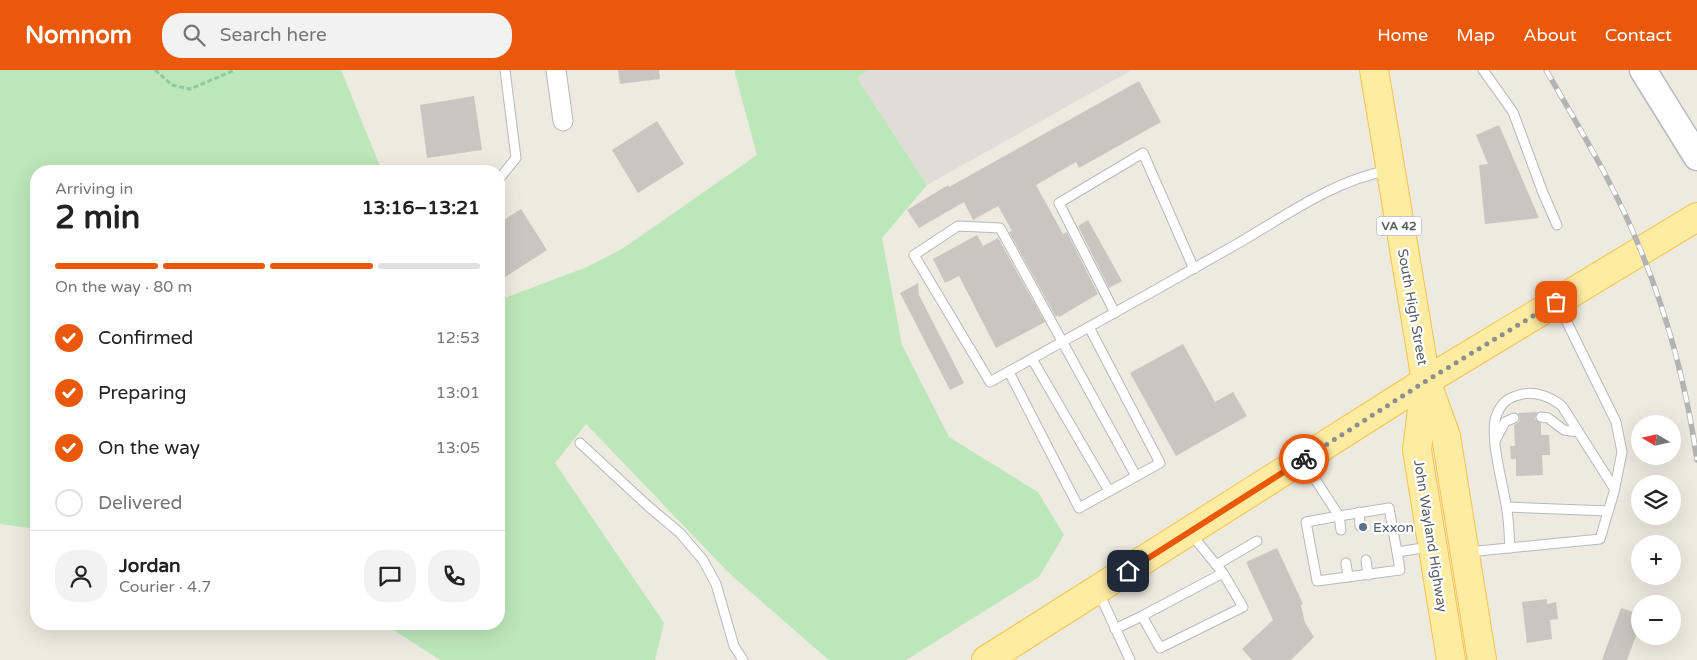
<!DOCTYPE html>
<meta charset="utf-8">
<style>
body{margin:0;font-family:"Varela Round",sans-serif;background:#f2f2f2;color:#222;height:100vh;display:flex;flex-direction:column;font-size:19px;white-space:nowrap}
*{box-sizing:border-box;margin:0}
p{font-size:16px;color:#767676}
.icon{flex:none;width:28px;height:28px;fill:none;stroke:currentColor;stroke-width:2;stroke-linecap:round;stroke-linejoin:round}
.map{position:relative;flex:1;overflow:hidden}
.sheet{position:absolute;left:30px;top:95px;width:475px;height:465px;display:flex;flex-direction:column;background:#fff;border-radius:20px;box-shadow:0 5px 20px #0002}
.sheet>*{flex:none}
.needle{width:32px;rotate:279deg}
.buttons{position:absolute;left:1631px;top:345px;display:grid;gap:10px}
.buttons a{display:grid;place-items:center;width:50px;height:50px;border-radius:50%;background:#fff;box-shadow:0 5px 20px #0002;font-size:25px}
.pin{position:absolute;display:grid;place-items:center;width:42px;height:42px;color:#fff;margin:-21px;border-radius:10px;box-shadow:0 2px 8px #0006}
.courier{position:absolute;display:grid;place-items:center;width:50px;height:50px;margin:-25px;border:4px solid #ea580c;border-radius:50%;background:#fff;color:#222;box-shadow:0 1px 6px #0007}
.head em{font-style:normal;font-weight:700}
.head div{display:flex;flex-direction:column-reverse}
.head{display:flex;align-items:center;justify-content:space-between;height:85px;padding:0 25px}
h1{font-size:32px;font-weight:700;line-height:38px}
.bar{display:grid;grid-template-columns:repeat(4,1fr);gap:8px 5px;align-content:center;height:60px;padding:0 25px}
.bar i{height:6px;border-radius:4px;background:#e0e0e0}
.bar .selected{background:#ea580c}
.bar p{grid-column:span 4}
.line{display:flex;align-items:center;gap:12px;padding:0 25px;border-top:1px solid #e0e0e0}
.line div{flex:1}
.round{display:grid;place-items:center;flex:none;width:52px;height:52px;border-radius:20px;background:#f2f2f2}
ol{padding:0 25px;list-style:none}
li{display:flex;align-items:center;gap:15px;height:55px}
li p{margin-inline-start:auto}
li .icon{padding:5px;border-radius:50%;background:#ea580c;color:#fff;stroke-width:4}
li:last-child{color:#767676}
li i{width:28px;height:28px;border:2px solid #e0e0e0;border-radius:50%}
header{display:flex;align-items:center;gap:30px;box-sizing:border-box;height:70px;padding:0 25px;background:#ea580c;color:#fff}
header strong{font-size:24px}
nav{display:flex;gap:28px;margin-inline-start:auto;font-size:18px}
.search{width:350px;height:45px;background:#f2f2f2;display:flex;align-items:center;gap:12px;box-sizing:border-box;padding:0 18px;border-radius:20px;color:#767676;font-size:19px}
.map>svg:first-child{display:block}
.industrial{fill:#e0ddd8}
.green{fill:#bce7ba}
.building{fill:#cac6bf}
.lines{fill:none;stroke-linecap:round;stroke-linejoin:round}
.lane-casing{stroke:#b6b9be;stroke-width:11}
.street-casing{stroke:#b6b9be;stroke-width:21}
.secondary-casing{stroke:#b6bac0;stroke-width:29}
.primary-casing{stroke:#fbc24b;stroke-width:30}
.path{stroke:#93c89f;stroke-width:3;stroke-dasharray:5 2.5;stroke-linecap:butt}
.lane{stroke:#fff;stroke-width:9}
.street{stroke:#fff;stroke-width:19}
.secondary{stroke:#fff;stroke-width:26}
.primary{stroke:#ffeca3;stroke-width:28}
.rail-casing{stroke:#b2b3b3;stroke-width:5.5}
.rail{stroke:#fff;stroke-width:4;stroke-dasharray:11;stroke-linecap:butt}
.done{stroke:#8d8e8e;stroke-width:5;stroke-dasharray:0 9}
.route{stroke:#ea580c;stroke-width:6}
.service-dot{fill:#5c6f8a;stroke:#fff;stroke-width:2}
.labels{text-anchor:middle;stroke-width:4.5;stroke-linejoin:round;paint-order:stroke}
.shield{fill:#fff;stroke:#8b8e91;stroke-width:1}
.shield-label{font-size:12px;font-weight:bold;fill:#595d62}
.street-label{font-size:14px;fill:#595d62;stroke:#fff}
.service-label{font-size:14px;fill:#4e5e75;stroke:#fff;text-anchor:start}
</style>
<header>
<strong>Nomnom</strong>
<div class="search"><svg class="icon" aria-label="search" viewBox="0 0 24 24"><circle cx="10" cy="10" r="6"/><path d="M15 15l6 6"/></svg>Search here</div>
<nav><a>Home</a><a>Map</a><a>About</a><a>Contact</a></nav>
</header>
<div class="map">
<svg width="1697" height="590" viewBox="0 0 1697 590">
<rect width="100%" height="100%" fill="#edeae0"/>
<path class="industrial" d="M 869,0 L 1132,0 L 927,115 L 857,8 Z"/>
<g class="green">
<path d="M 0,0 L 341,0 L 382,101 L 36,101 L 36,459 L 0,454 Z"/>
<path d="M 734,0 L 869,0 L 857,8 L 927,115 L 882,168 L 902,275 L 949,367 L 1038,422 L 1064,465 L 1039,507 L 906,590 L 829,590 L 731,505 L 586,354 L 555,393 L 664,553 L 655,590 L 440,590 L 384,554 L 499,554 L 499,230 L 587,197 L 622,179 L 757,85 Z"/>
</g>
<g class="building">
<path d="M 618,0 L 659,0 L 660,9 L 620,14 Z"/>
<path d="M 1139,11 L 1161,52 L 1079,98 L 1076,92 L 1036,115 L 1063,164 L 1067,162 L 1098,224 L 1059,247 L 1058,245 L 1056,247 L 1009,162 L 1012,161 L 998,136 L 973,150 L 964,132 L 919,158 L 907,140 L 948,115 L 949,117 Z"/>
<path d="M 474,26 L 482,80 L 427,88 L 420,35 Z"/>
<path d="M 657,51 L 684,94 L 638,123 L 612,80 Z"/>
<path d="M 1499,55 L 1539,148 L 1485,154 L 1479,95 L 1488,94 L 1476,65 Z"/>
<path d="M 521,139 L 547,180 L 499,211 L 499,153 Z"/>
<path d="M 1088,150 L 1122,211 L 1109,218 L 1078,156 Z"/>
<path d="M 977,165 L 983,176 L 998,168 L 1045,252 L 996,278 L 959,206 L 945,213 L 933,189 Z"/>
<path d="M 918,213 L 919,225 L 964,313 L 950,320 L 900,223 Z"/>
<path d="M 1183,274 L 1215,332 L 1233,322 L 1247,346 L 1176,386 L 1130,303 Z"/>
<path d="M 1537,342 L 1535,349 L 1541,353 L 1541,365 L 1549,365 L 1550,385 L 1542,385 L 1543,405 L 1516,406 L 1516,389 L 1511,389 L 1510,376 L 1515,376 L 1514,355 L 1519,352 L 1520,348 L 1518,343 Z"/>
<path d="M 1277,478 L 1303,534 L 1301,535 L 1305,553 L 1314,567 L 1291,590 L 1252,590 L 1242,579 L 1273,550 L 1246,492 Z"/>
<path d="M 1547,529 L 1547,534 L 1556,532 L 1558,549 L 1550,550 L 1552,569 L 1527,573 L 1522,532 Z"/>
<path d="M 1621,538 L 1640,544 L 1640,555 L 1627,590 L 1602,590 Z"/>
</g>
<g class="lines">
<g class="lane-casing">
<g id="lane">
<path d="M 1483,0 L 1513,42 L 1543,123 L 1557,155"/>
<path d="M 499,109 L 516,88 L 505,0"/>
<path d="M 1115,243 L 1059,133 L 1143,83 L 1194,199"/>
<path d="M 1032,289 L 1109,421"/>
<path d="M 1009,302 L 1079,438 L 1160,393 L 1089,257"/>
<path d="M 1541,347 L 1548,348 L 1564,360 L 1578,362"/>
<path d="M 1495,371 L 1505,352 L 1514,348"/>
<path d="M 580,373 L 648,436 L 680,463 L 703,490 L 716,514 L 734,576 L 743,590"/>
<path d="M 1304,392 L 1339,446 L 1389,438 L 1397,482 L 1429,477"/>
<path d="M 1136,406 L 1000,158 L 958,156 L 914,185 L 990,312 C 1069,268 1149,224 1228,179 C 1277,152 1332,110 1387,101"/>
<path d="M 1507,437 L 1608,441"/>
<path d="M 1359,442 L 1360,456"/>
<path d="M 1341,460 L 1339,446 L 1306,452 L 1317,511 L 1400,500 L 1397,482"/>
<path d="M 1510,478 C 1509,464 1509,449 1506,435 C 1503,414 1488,363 1497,344 C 1502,332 1508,328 1519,325 C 1534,320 1551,327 1562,336 L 1614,418"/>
<path d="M 1468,482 L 1600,469 L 1614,422 L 1622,382 L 1616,352 L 1558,234"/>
<path d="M 1366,490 L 1368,505"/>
<path d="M 1346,493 L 1348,507"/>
<path d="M 1216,495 L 1257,471"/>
<path d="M 1099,523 L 1130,590"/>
<path d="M 1142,546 L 1223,503"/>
<path d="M 1115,559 L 1142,546 L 1160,578 L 1243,537 L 1223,503 L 1191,464"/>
</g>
</g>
<g class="street-casing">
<path id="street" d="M 556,0 L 563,51"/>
</g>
<g class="secondary-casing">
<path id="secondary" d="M 1643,0 L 1697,87"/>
</g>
<g class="primary-casing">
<g id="primary">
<path d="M 1374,0 L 1426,311 L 1446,366 L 1482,590"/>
<path d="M 1425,315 L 1417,380 L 1451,590"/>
<path d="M 986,590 L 1426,311 L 1697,147"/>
</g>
</g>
<path class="path" d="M 155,0 L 172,15 L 190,19 L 235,0"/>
<use href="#lane" class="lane"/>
<use href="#street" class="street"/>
<use href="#secondary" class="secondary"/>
<use href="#primary" class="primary"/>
<g class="rail-casing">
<path id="rail" d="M 1546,0 C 1580,59 1616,118 1641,181 C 1668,247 1687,319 1697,390"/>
</g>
<use href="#rail" class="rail"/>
</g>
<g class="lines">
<path class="done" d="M 1304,389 L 1426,311 L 1556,232"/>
<path class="route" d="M 1128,501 L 1304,389"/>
</g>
<circle class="service-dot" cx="1363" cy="457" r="5"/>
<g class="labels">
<rect class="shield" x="1376.5" y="146.5" width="45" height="19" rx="4"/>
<g class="shield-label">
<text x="1399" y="160">VA 42</text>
</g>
<g class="street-label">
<text transform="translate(1413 237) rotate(80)" y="5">South High Street</text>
<text transform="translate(1431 466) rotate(81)" y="5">John Wayland Highway</text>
</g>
<g class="service-label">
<text x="1373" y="462">Exxon</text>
</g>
</g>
</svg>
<div class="buttons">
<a><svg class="needle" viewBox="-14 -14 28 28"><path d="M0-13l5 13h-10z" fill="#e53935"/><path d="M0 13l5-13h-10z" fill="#767676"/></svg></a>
<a><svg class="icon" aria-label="layers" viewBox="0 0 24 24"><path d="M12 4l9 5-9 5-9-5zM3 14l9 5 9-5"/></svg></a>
<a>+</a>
<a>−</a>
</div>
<div class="pin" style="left:1556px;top:232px;background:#ea580c"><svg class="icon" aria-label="bag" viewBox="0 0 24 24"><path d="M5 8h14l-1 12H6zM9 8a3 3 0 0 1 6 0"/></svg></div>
<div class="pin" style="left:1128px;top:501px;background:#1f2937"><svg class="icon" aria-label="home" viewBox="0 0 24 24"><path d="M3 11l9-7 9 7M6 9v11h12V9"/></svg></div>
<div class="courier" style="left:1304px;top:389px"><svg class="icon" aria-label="bike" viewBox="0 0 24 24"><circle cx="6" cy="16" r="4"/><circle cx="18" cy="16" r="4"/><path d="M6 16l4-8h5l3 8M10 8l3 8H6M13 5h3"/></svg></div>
<section class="sheet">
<div class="head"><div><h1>2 min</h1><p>Arriving in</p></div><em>13:16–13:21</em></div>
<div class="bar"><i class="selected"></i><i class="selected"></i><i class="selected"></i><i></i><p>On the way · 80 m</p></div>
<ol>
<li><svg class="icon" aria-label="check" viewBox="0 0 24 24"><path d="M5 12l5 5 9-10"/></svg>Confirmed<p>12:53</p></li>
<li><svg class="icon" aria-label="check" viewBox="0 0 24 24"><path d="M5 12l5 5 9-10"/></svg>Preparing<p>13:01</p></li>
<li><svg class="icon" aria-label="check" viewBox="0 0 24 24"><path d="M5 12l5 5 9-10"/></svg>On the way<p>13:05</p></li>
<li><i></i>Delivered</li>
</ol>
<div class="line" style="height:90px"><a class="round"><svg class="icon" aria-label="person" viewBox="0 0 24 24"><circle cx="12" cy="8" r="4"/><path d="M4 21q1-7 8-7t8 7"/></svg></a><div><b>Jordan</b><p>Courier · 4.7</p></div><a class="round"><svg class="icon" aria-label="chat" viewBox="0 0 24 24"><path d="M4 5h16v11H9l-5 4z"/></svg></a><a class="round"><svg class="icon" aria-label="phone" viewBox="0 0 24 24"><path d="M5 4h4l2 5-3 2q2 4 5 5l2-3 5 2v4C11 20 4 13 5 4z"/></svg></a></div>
</section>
</div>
